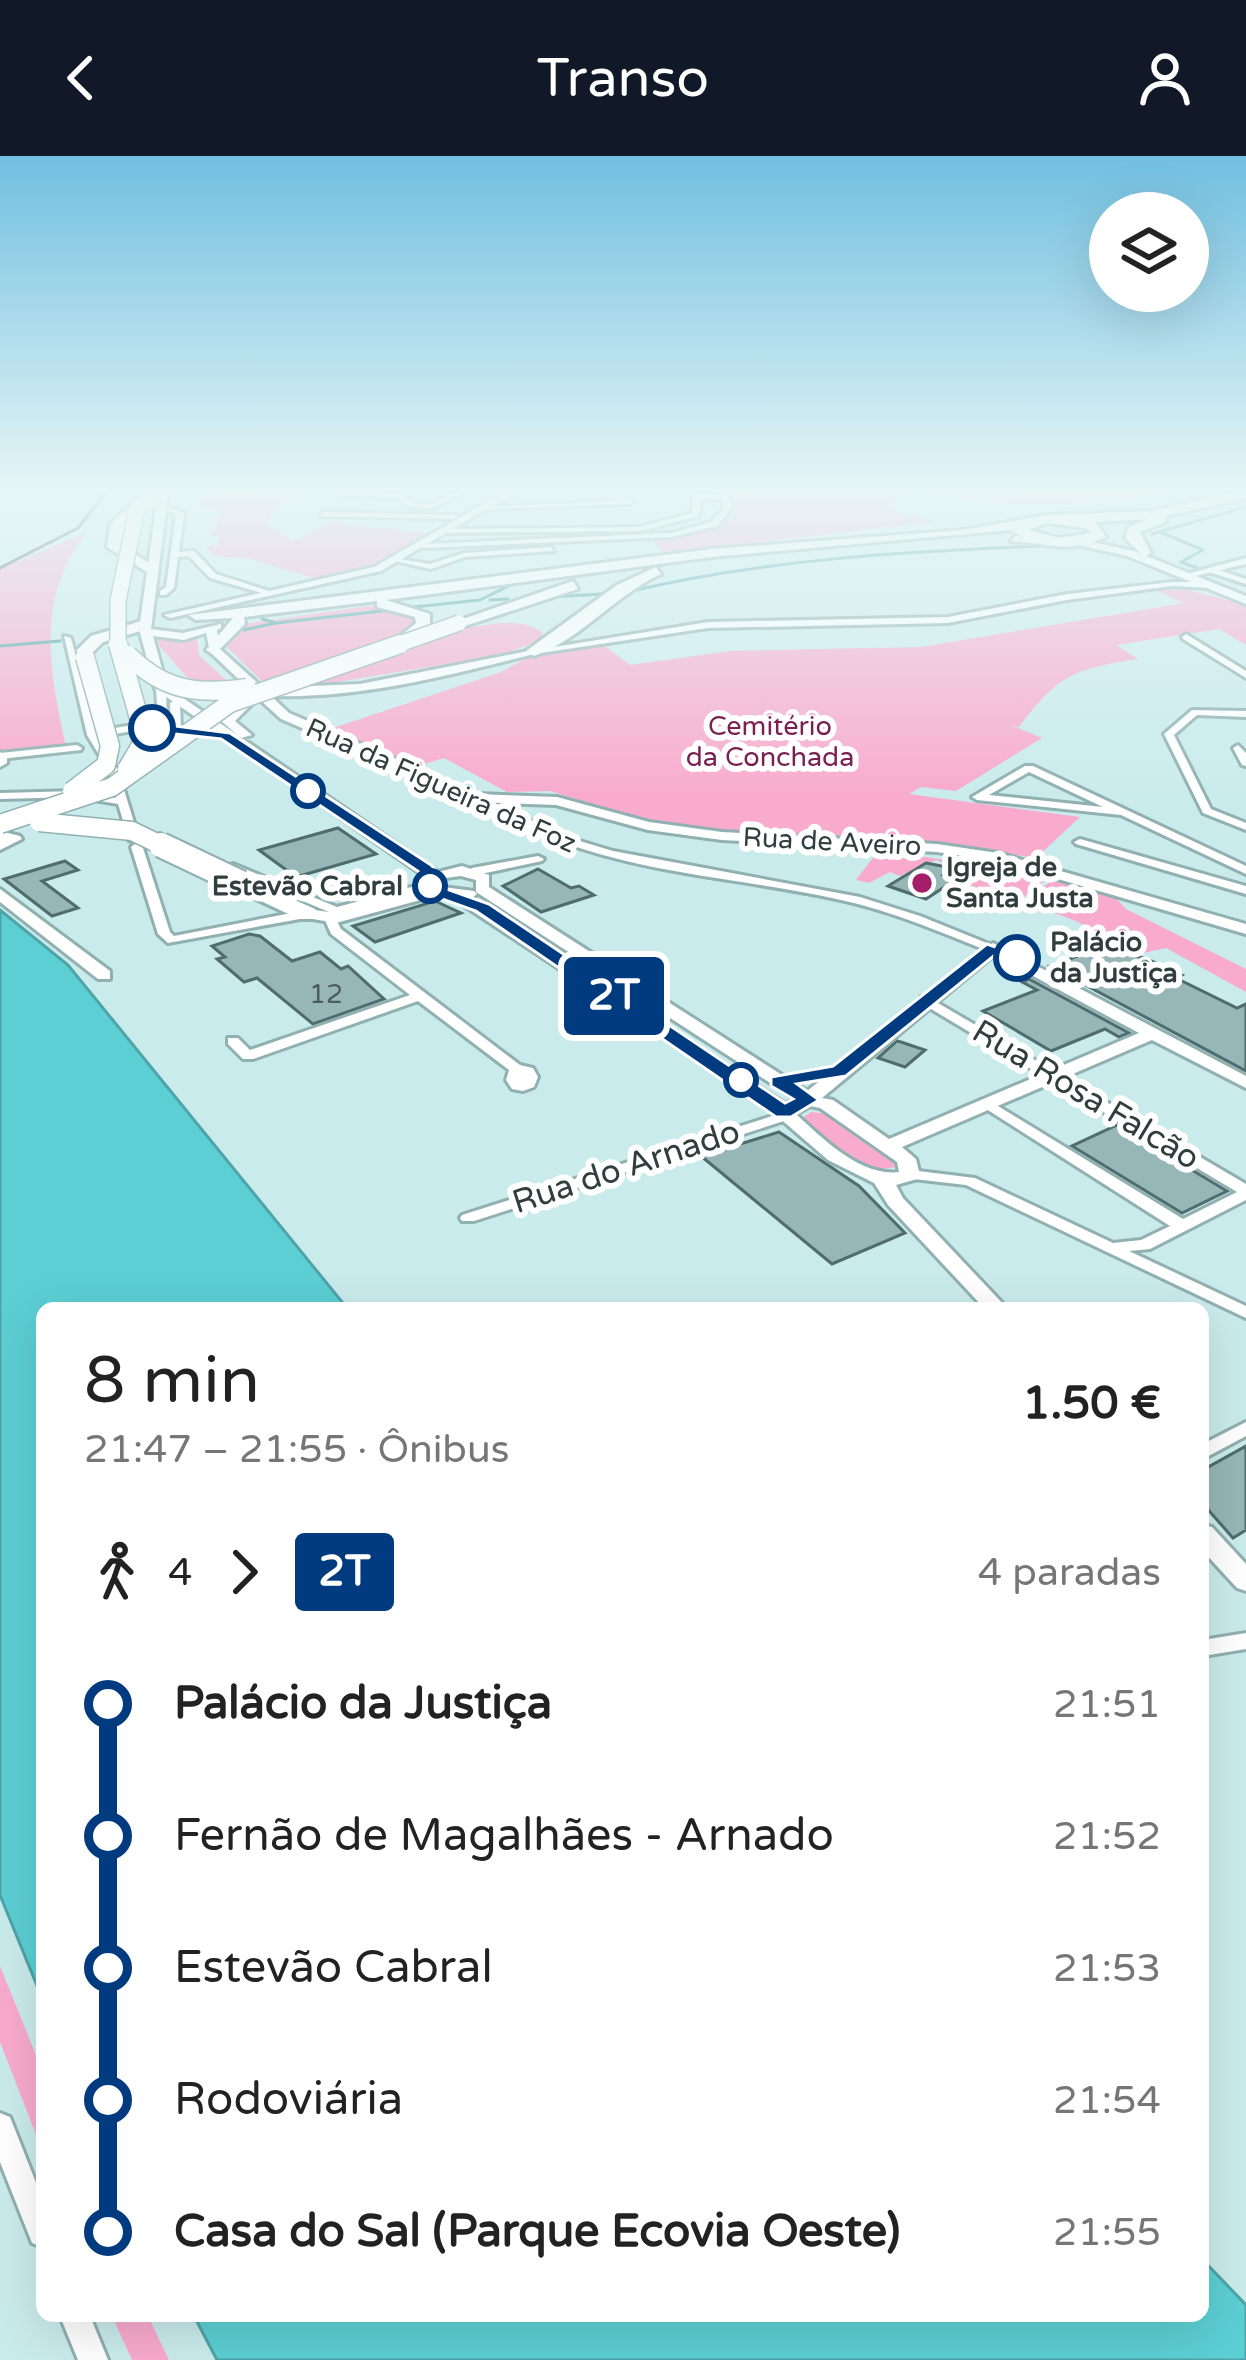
<!DOCTYPE html>
<html lang="pt">
<head>
<meta charset="utf-8">
<style>
	:root { --surface:#fff; --page:#f6f6f6; --text:#222; --muted:#767676; --accent:#111827 }
	body { margin:0; font-family:"Varela Round",sans-serif; background:var(--page); color:var(--text); height:100vh; display:flex; flex-direction:column; font-size:45px; white-space:nowrap }
	* { box-sizing:border-box; margin:0 }
	p { font-size:39px; color:var(--muted) }
	.icon { flex:none; width:66px; height:66px; fill:none; stroke:currentColor; stroke-width:2; stroke-linecap:round; stroke-linejoin:round }
	.map { position:relative; flex:1; overflow:hidden }
	.details { position:absolute; left:36px; top:1146px; width:1173px; height:1020px; display:flex; flex-direction:column; background:var(--surface); border-radius:18px; box-shadow:0 12px 48px #0002 }
	.details>* { flex:none }
	.badge { padding:0 24px; border-radius:9px; font-size:42px; line-height:78px }
	.controls { position:absolute; left:1089px; top:36px; display:grid; gap:24px }
	.controls a { display:grid; place-items:center; width:120px; height:120px; border-radius:50%; background:var(--surface); box-shadow:0 12px 48px #0002; font-size:60px }
	.map>.badge { position:absolute; translate:-50% -50%; box-shadow:0 0 0 6px #fff }
	.legs { display:flex; align-items:center; gap:18px; height:132px; padding:0 48px; font-size:39px }
	.legs p { margin-inline-start:auto }
	.summary { display:flex; align-items:center; justify-content:space-between; height:204px; padding:0 48px }
	h1 { font-size:66px; font-weight:600; line-height:90px }
	ul { padding:0 48px; list-style:none }
	li { display:flex; align-items:center; gap:42px; height:132px; font-size:45px }
	li i { display:grid; place-items:center; width:18px; height:100%; margin:0 15px; background:currentColor }
	li i::after { content:''; width:30px; height:30px; margin:-15px; border:9px solid; border-radius:50%; background:var(--surface) }
	li p { margin-inline-start:auto }
	li:first-child i { background:linear-gradient(#0000 50%,currentColor 0) }
	li:last-child i { background:linear-gradient(currentColor 50%,#0000 0) }
	header { display:flex; justify-content:space-between; align-items:center; height:156px; padding:0 48px; background:var(--accent); color:#fff; font-size:54px; font-weight:600 }
	.map>svg:first-child { display:block }
</style>
</head>
<body>
<header><svg class="icon" aria-label="back" viewBox="0 0 24 24"><path d="M15 5l-7 7 7 7"/></svg>Transo<svg class="icon" aria-label="person" viewBox="0 0 24 24"><circle cx="12" cy="8" r="4"/><path d="M4 21q1-7 8-7t8 7"/></svg></header>
<div class="map">
<svg width="1246" height="2204" viewBox="0 0 1246 2204">
	<rect width="100%" height="100%" fill="#caebec"/>
	<!-- green -->
	<path fill="#f9abcd" d="M218 331H314L274 351 270 365 264 366 293 385 333 366 431 378 387 405 316 423 250 403 215 400 205 391 219 389V380H211L222 356 200 349Z
		M733 331H908L885 353 935 366 664 397 652 384 698 377 722 369 736 356 734 341 719 333Z
		M917 331H1194C1101 350 1008 359 917 331Z
		M87 376C35 442 49 515 66 591L0 595V413Z
		M1153 433 1188 434 1246 449V489L1219 473 1116 489 1138 503C1074 513 1059 518 1019 571L1011 569 1042 582 956 635 921 631 909 638 1080 661 1036 702 929 686 662 670 550 635 507 636 444 602 415 611 330 573 501 516 526 502 605 490 630 509 730 495 921 491 1184 447Z
		M369 450C399 452 422 468 450 471 483 475 510 456 542 476L541 484 501 499 282 535 263 526 226 490 244 468Z
		M197 482 199 499 229 527 219 547 204 540 160 491 158 484Z
		M879 694 1051 720 1017 746 970 729 979 720 936 704 900 720 890 716 869 727 856 724Z
		M1053 724 1113 739 1126 753 1246 813V836L1166 792 1139 798 1076 765 1022 745Z
		M811 956 829 958 898 1006 897 1011 871 1014 804 969 801 963Z
		M0 1810 42 1914V1994L0 1886Z
		M112 2160H148L169 2204H132Z"/>
	<!-- water -->
	<path fill="#5ccfd4" stroke="#4fa4a7" stroke-width="3" d="M0 754 68 809 347 1152H42V1842L0 1739Z
		M1203 2104 1246 2149V2204H217L194 2160H1203Z"/>
	<g fill="none" stroke-linecap="round" stroke-linejoin="round">
		<!-- stream -->
		<path stroke="#4fa4a7" stroke-width="3" d="M1162 377 1203 394 1181 406
			M1152 378 1246 351
			M1181 406 1197 412
			M1222 421 1246 430
			M627 436C765 403 902 396 1043 390
			M549 441 603 438
			M490 444 508 443
			M414 451 480 444 510 429
			M276 467 391 454
			M244 474 276 467 262 463
			M0 490 60 485"/>
	</g>
	<!-- building -->
	<path fill="#97b6b7" stroke="#4f6d6e" stroke-width="3" d="M338 672 376 698 296 721 259 694Z
		M65 705 78 714 42 725 78 752 52 760 4 723Z
		M926 707 952 712 943 719 955 724 926 743 888 730Z
		M538 713 571 732 579 730 594 739 541 756 503 730Z
		M435 745 461 757 375 786 353 770Z
		M249 778 260 780 292 805 320 796 341 813 348 810 384 843 313 868 257 822 244 826 217 803 225 801 212 790Z
		M1108 789 1165 810 1182 819 1176 822 1237 852 1246 848V915L1050 810Z
		M1029 823 1129 877 1119 881 1105 873 1051 895 983 855 1037 834 1022 826Z
		M897 885 901 886 925 894 905 911 878 902Z
		M1117 969 1227 1035 1182 1057 1072 990Z
		M779 976 859 1030 905 1077 832 1108 701 1000Z
		M1246 1290V1374L1233 1382 1203 1348V1314Z"/>
	<g fill="none" stroke-linecap="round" stroke-linejoin="round">
		<!-- street casing -->
		<g stroke="#91b0b1" stroke-width="6">
			<path id="street" d="M467 331H476L432 352 411 351 399 342 333 338 337 336 401 338 416 347 431 348Z
				M697 338 728 339 732 352 717 370 671 381 424 392 420 390 424 388 671 377 711 366 724 352 722 343 701 342 699 360 640 375 449 377 445 375 449 373 640 371 692 357 693 340Z
				M633 344 630 348 487 353 483 351Z
				M167 351 184 357 179 396 194 395 216 418 269 435V439L210 422 189 400 178 401 174 432 166 439H160V435L166 431 176 358 167 355Z
				M323 356 454 359 458 361 454 363 320 360Z
				M551 391 554 395 465 401 431 413 395 405 399 403 430 408 464 397Z
				M1212 412 1246 423V428L1209 416Z
				M1172 426H1209L1213 429 1209 432 1172 430 1067 444 948 467 708 472 534 498 529 495 708 466 948 461 1067 438Z
				M1186 478 1246 515V522L1183 483 1182 481Z
				M64 480 71 482 96 575 158 565 156 533 161 530 166 533 167 569 98 581 118 614 140 686 160 678 166 681 143 692 170 776 174 780 307 754 311 755V761L168 787 158 778 131 691 136 687 129 684 118 648 77 641 0 643V637L77 635 116 642 108 614 87 579Z
				M175 544 180 547 181 574 176 577 171 574 170 547Z
				M1192 554 1246 555V561L1197 559 1174 579 1211 653 1246 667V674L1203 657 1164 578Z
				M77 589 82 592 81 594 0 603V597Z
				M1238 589 1246 597V610L1242 609 1233 592Z
				M1025 610H1033L1246 710V718L1121 659 977 644 972 641ZM1029 616 1103 651 989 639Z
				M483 641 528 664 570 682 613 695 860 741 920 760 999 792 998 795H988C940 776 892 755 841 744 748 723 652 719 562 686 533 676 506 661 479 646L478 644Z
				M1080 683 1246 730V738L1076 688 1074 686Z
				M538 700 544 703 542 705 472 720 466 716 472 712Z
				M233 708 337 751 430 726 436 730 336 759 229 714V710Z
				M330 758 334 759 341 773 520 909 533 912 538 921 534 931 523 935 512 933 506 924 509 914 418 845 253 903H243L228 888V882H238L250 894 410 839 331 778 324 762Z
				M926 840 1246 1028V1044L1150 1093 1129 1095 1246 1150V1162L966 1029 905 1022 902 1019 905 1016 910 1014 975 1022 1113 1087 1141 1084 1170 1070 983 951 981 948 988 944 1183 1063 1237 1036 921 847V841Z
				M785 956 792 960 790 963 474 1065H462L460 1062 462 1059Z
				M1246 1266V1280L1203 1303V1288Z
				M1246 1477V1493L1203 1500V1484Z
				M0 1957 10 1961 42 2042V2091L32 2087 0 2006Z
				M60 2160H90L108 2204H78Z"/>
		</g>
		<!-- secondary casing -->
		<g stroke="#91b0b1" stroke-width="6">
			<path id="secondary" d="M159 331H169L151 473 183 477 221 468V472L217 474 220 493 263 532 360 528 538 493V497C451 519 361 543 271 540L289 557 476 638 557 641 649 666 722 676 937 688 998 697 1246 768V778L996 705 937 696 722 684 648 674 556 649 474 646 281 563 258 542 235 565 252 579 241 582 221 565 251 535 210 496 206 477 184 484 153 480 167 531 438 716 462 710 489 719V731L807 935 993 787 1246 920V932L1152 884 902 991 916 1003 920 1019 917 1023 896 1029 903 1042 1007 1152H984L888 1049 874 1027 828 1004 762 947 451 741 435 740 336 767 301 761 299 758 307 753 336 757 435 730 474 735 477 738 472 742 785 948 795 943 476 736V724L461 720 430 724 155 533 139 473ZM994 799 1139 877 889 983 833 944 822 942ZM810 950 820 952 897 1006 899 1016C861 1021 822 982 796 958Z
				M513 331H524L381 415 170 462 164 459 374 411Z
				M1246 402V408L1195 420 1190 417Z
				M0 596 7 600V607L0 611Z
				M0 675 20 680 22 683 0 694Z
				M0 733 110 815V823H98L0 746Z
				M1203 1369 1212 1371 1246 1408V1435L1237 1432 1203 1395Z"/>
		</g>
		<!-- primary casing -->
		<g stroke="#91b0b1" stroke-width="6">
			<path id="primary" d="M1015 380 1060 384 1066 387 1060 390 1011 385Z
				M1078 383 1134 395 1246 440V448L1127 400 1074 388Z"/>
		</g>
		<!-- highway casing -->
		<g stroke="#91b0b1" stroke-width="6">
			<path id="highway" d="M1246 334V342L1166 360V366L1140 376 1151 397 1144 401 1125 382 1129 371 1148 363 1096 366 1106 381C1075 396 1039 394 1011 374L712 401 386 444 430 458V472L408 485 400 480 416 467 415 461 377 451V445L244 461 245 468 214 499 206 494 233 462 196 464 188 459 712 393 963 374 1047 359 1152 355ZM1048 367 1086 372 1092 377 1059 382 1028 374Z
				M139 340 151 343 126 365 121 389 155 411 150 418 107 391 110 369Z
				M656 411 661 418C615 439 582 483 534 500L526 495 617 429Z
				M573 425 578 433 465 470 451 467Z
				M145 464 151 466V472L103 486 90 499 76 495 91 480Z
				M241 720 315 753 318 758 315 763H299L233 732 230 727Z"/>
		</g>
		<!-- street -->
		<use href="#street" fill="#fff" fill-rule="evenodd"/>
		<!-- secondary -->
		<use href="#secondary" fill="#fff" fill-rule="evenodd"/>
		<!-- primary -->
		<use href="#primary" fill="#fff" fill-rule="evenodd"/>
		<!-- highway -->
		<use href="#highway" fill="#fff" fill-rule="evenodd"/>
		<!-- rail -->
		<path stroke="#445454" stroke-width="3" d="M0 412 78 372 110 331"/>
		<!-- highway-bridge-far2 casing -->
		<g stroke="#91b0b1" stroke-width="18" stroke-linecap="butt">
			<path id="highway-bridge-far2" d="M118 491V445L137 352 170 331
				M391 491 459 467"/>
		</g>
		<!-- highway-bridge-far1 casing -->
		<g stroke="#91b0b1" stroke-width="21" stroke-linecap="butt">
			<path id="highway-bridge-far1" d="M118 488 145 583 127 613
				M128 499C164 535 198 539 247 532
				M72 635 106 609 110 590 85 501
				M39 666 132 675 167 692
				M0 668 112 631 230 547 400 488"/>
		</g>
		<!-- highway-bridge casing -->
		<g stroke="#91b0b1" stroke-width="28" stroke-linecap="butt">
			<path id="highway-bridge" d="M161 689 241 727"/>
		</g>
		<!-- highway-bridge-far2 -->
		<use href="#highway-bridge-far2" stroke="#fff" stroke-width="15"/>
		<!-- highway-bridge-far1 -->
		<use href="#highway-bridge-far1" stroke="#fff" stroke-width="18"/>
		<!-- highway-bridge -->
		<use href="#highway-bridge" stroke="#fff" stroke-width="24"/>
	</g>
	<!-- sky -->
	<linearGradient id="sky" x2="0" y2="1"><stop stop-color="#70bfe0"/><stop offset="0.52" stop-color="#e7f6f6"/><stop offset="1" stop-color="#e7f6f6" stop-opacity="0"/></linearGradient>
	<rect width="1246" height="639" fill="url(#sky)"/>
	<!-- line-1 -->
	<path fill="#003b80" stroke="#fff" stroke-width="3" d="M152 567 230 577 431 709 443 721 441 731 489 748 785 947 793 943 771 930V921L833 910 987 788 1026 802 1017 807 995 799 846 920 797 928 819 944 791 961H776L476 755 428 738 419 716 221 583 147 575Z"/>
	<!-- markers -->
	<g fill="#fff" stroke="#003b80" stroke-width="6">
		<circle cx="152" cy="572" r="21"/>
		<circle cx="308" cy="635" r="15"/>
		<circle cx="430" cy="730" r="15"/>
		<circle cx="1017" cy="802" r="21"/>
		<circle cx="741" cy="924" r="15"/>
	</g>
	<circle fill="#a41e6a" stroke="#fff" stroke-width="4.5" cx="922" cy="727" r="12"/>
	<g text-anchor="middle" dominant-baseline="central" stroke-width="12" stroke-linejoin="round" paint-order="stroke">
		<!-- far-park labels -->
		<g font-size="27" fill="#7a2050" stroke="#fff">
			<text x="770" y="570">Cemitério<tspan x="770" dy="31">da Conchada</tspan></text>
		</g>
		<!-- far-street labels -->
		<g font-size="27" fill="#313e3e" stroke="#fff">
			<text transform="translate(441 630) rotate(24)">Rua da Figueira da Foz</text>
			<text transform="translate(832 686) rotate(3)">Rua de Aveiro</text>
		</g>
		<!-- far-poi labels -->
		<g font-size="27" font-weight="bold" fill="#313e3e" stroke="#fff" text-anchor="start">
			<text x="946" y="711">Igreja de<tspan x="946" dy="31">Santa Justa</tspan></text>
		</g>
		<!-- far-stop labels -->
		<g font-size="27" font-weight="bold" fill="#313e3e" stroke="#fff" text-anchor="end">
			<text x="403" y="730">Estevão Cabral</text>
			<text x="1050" y="786" text-anchor="start">Palácio<tspan x="1050" dy="31">da Justiça</tspan></text>
		</g>
		<!-- number labels -->
		<g font-size="27" fill="#4a5c5c">
			<text x="326" y="838">12</text>
		</g>
		<!-- street labels -->
		<g font-size="33" fill="#313e3e" stroke="#fff">
			<text transform="translate(1086 939) rotate(31)">Rua Rosa Falcão</text>
			<text transform="translate(626 1011) rotate(-18)">Rua do Arnado</text>
		</g>
	</g>
</svg>
<div class="controls">
<a><svg class="icon" aria-label="layers" viewBox="0 0 24 24"><path d="M12 4l9 5-9 5-9-5zM3 14l9 5 9-5"/></svg></a>
</div>
<b class="badge" style="left:614px;top:840px;background:#003b80;color:#fff">2T</b>
<section class="details">
<div class="summary"><div><h1>8 min</h1><p>21:47 – 21:55 · Ônibus</p></div><b>1.50 €</b></div>
<div class="legs"><svg class="icon" aria-label="walk" viewBox="0 0 24 24"><circle cx="13" cy="4" r="2"/><path d="M13 8l-2 6 4 7M11 14l-3 7M7 12l3-4h3l4 4"/></svg>4<svg class="icon" aria-label="forward" viewBox="0 0 24 24"><path d="M9 5l7 7-7 7"/></svg><b class="badge" style="background:#003b80;color:#fff">2T</b><p>4 paradas</p></div>
<ul>
<li><i style="color:#003b80"></i><b>Palácio da Justiça</b><p>21:51</p></li>
<li><i style="color:#003b80"></i><span>Fernão de Magalhães - Arnado</span><p>21:52</p></li>
<li><i style="color:#003b80"></i><span>Estevão Cabral</span><p>21:53</p></li>
<li><i style="color:#003b80"></i><span>Rodoviária</span><p>21:54</p></li>
<li><i style="color:#003b80"></i><b>Casa do Sal (Parque Ecovia Oeste)</b><p>21:55</p></li>
</ul>
</section>
</div>
</body>
</html>
